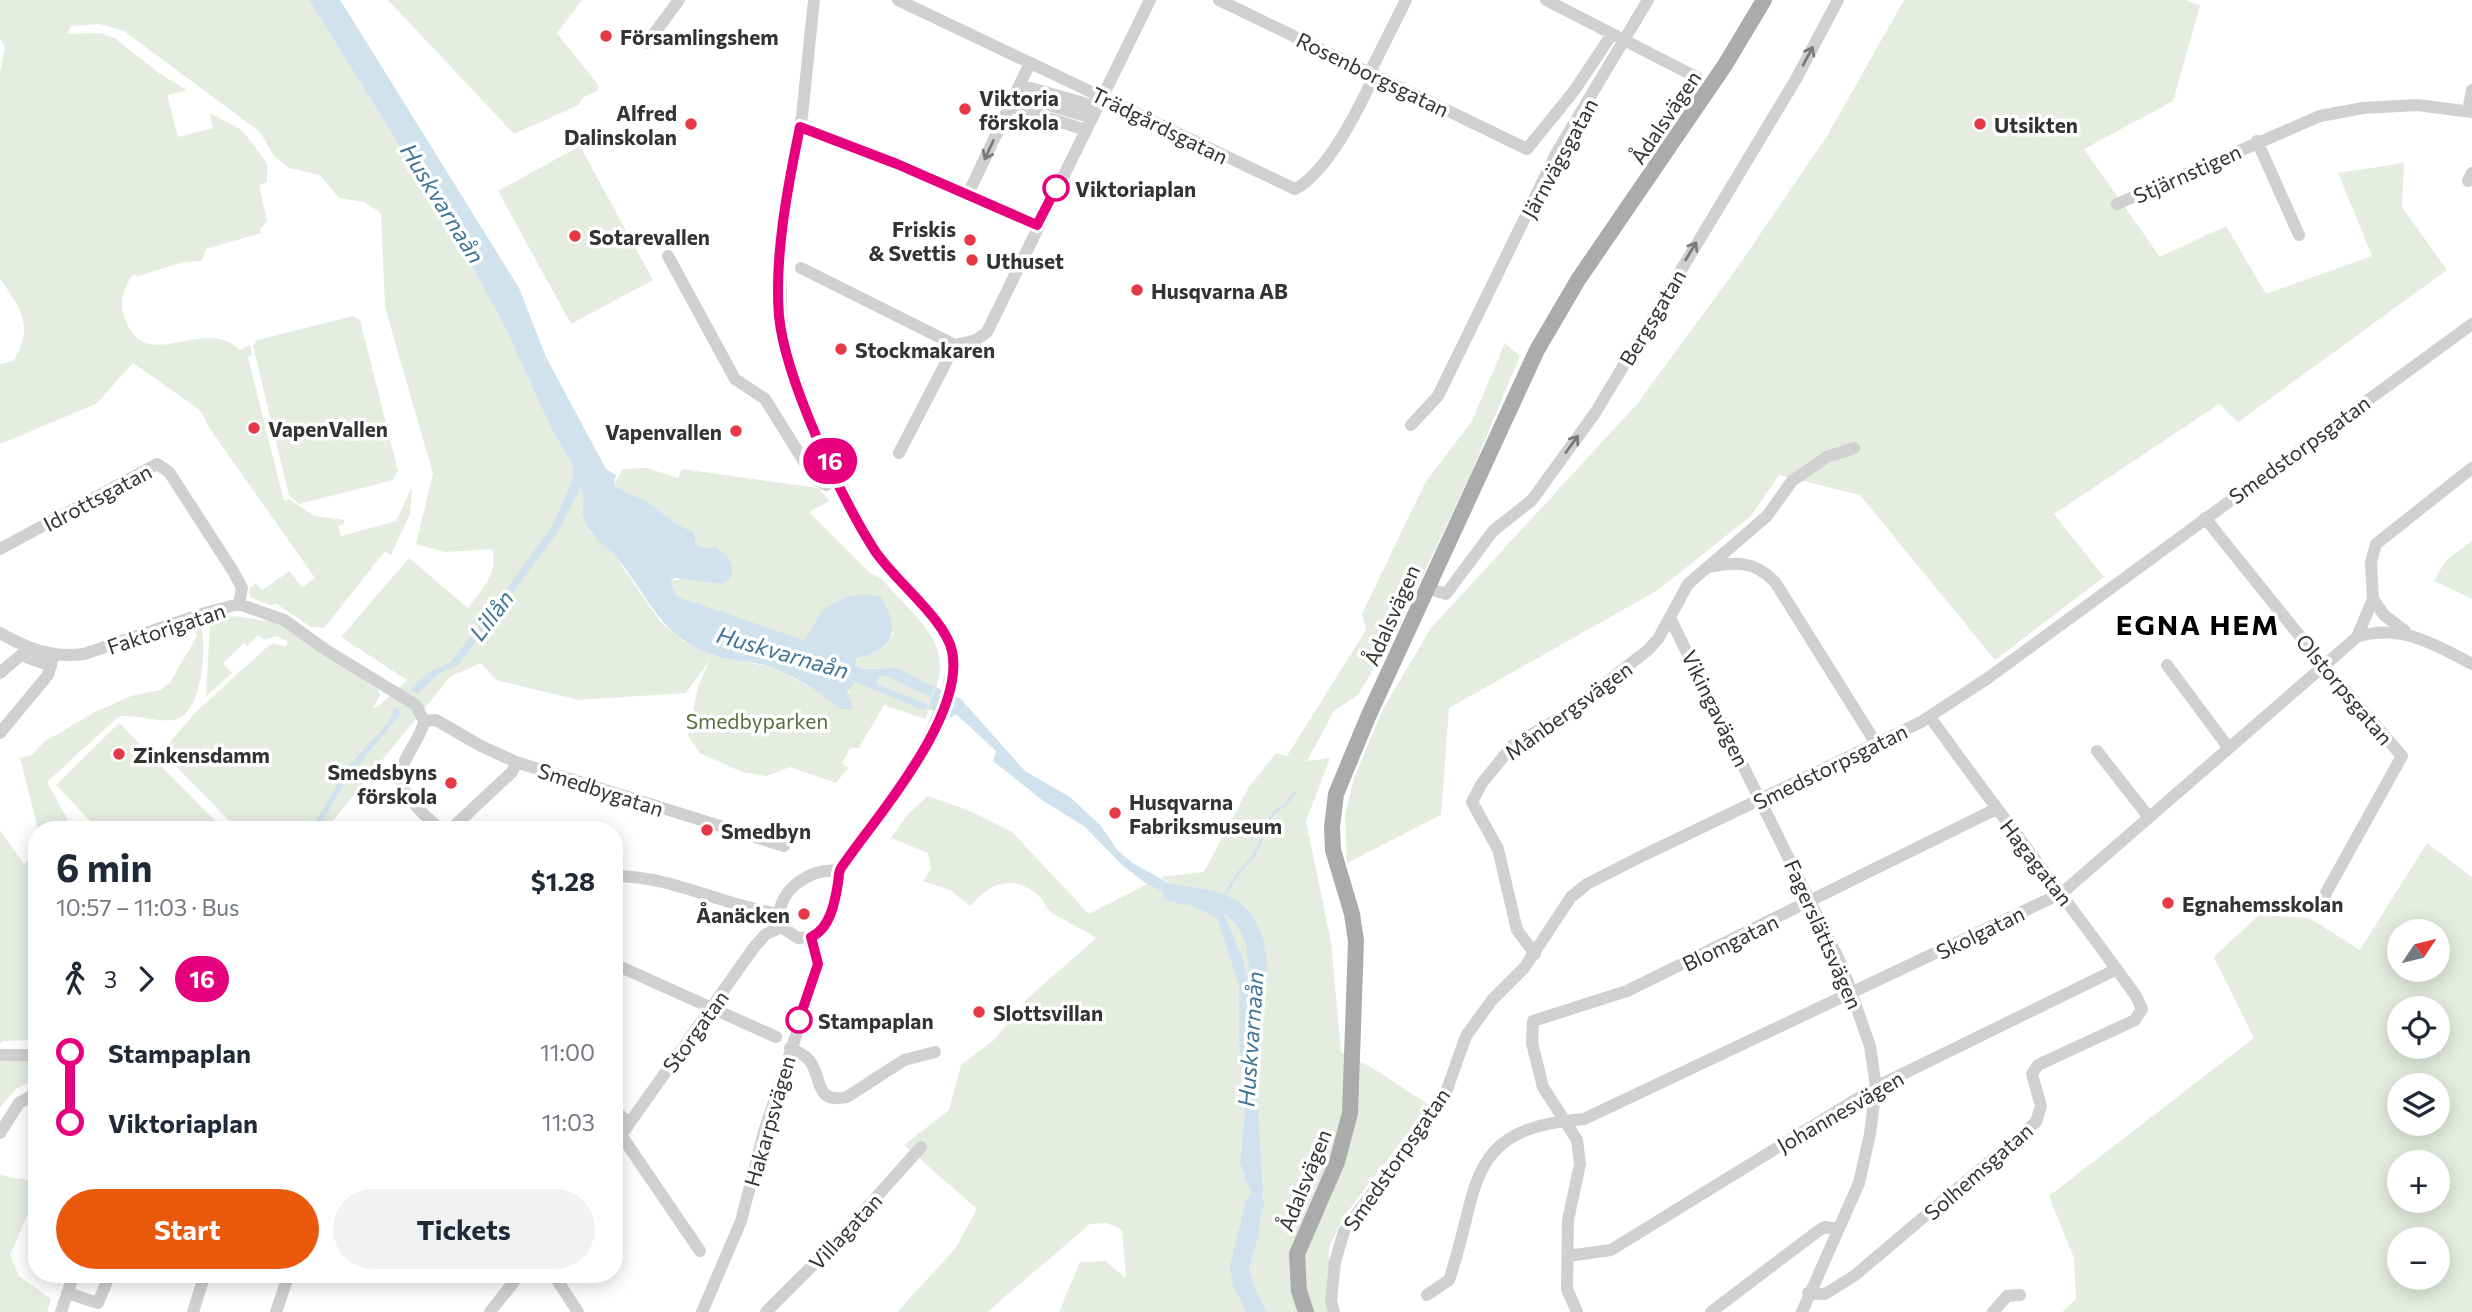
<!DOCTYPE html>
<html lang="en">
<head>
<meta charset="utf-8">
<style>
	:root { --surface:#fff; --page:#f2f2f3; --text:#1f2937; --muted:#747a83; --accent:#ea580c }
	body { margin:0; font-family:Commissioner,sans-serif; background:var(--page); color:var(--text); height:100vh; display:flex; flex-direction:column; font-size:26px; white-space:nowrap }
	* { box-sizing:border-box; margin:0 }
	p { font-size:23px; color:var(--muted) }
	.icon { flex:none; width:38px; height:38px; fill:none; stroke:currentColor; stroke-width:2; stroke-linecap:round; stroke-linejoin:round }
	.map { position:relative; flex:1; overflow:hidden }
	.drawer { position:absolute; left:28px; top:821px; width:595px; height:462px; display:flex; flex-direction:column; background:var(--surface); border-radius:28px; box-shadow:0 4px 18px #0003 }
	.drawer>* { flex:none }
	.badge { padding:0 14px; border-radius:23px; font-size:24px; line-height:46px }
	.needle { width:46px; rotate:55deg }
	.fabs { position:absolute; left:2387px; top:919px; display:grid; gap:14px }
	.fabs a { display:grid; place-items:center; width:63px; height:63px; border-radius:50%; background:var(--surface); box-shadow:0 4px 18px #0003; font-size:35px }
	.map>.badge { position:absolute; translate:-50% -50%; box-shadow:0 0 0 4px #fff }
	.legs { display:flex; align-items:center; gap:10px; height:77px; padding:0 28px; font-size:23px }
	.legs p { margin-inline-start:auto }
	.overview { display:flex; align-items:center; justify-content:space-between; height:119px; padding:0 28px }
	h1 { font-size:38px; font-weight:700; line-height:52px }
	.cta { display:flex; gap:14px; margin-top:auto; padding:14px 28px }
	.cta a { flex:1; height:80px; border-radius:42px; background:var(--accent); color:#fff; font-size:28px; font-weight:700; line-height:80px; text-align:center }
	.cta a+a { background:var(--page); color:var(--text) }
	ul { padding:0 28px; list-style:none }
	li { display:flex; align-items:center; gap:24px; height:70px; font-size:26px }
	li i { display:grid; place-items:center; width:10px; height:100%; margin:0 9px; background:currentColor }
	li i::after { content:''; width:18px; height:18px; margin:-9px; border:5px solid; border-radius:50%; background:var(--surface) }
	li p { margin-inline-start:auto }
	li:first-child i { background:linear-gradient(#0000 50%,currentColor 0) }
	li:last-child i { background:linear-gradient(currentColor 50%,#0000 0) }
	.map>svg:first-child { display:block }
</style>
</head>
<body>
<div class="map">
<svg width="2472" height="1312" viewBox="0 0 2472 1312">
	<rect width="100%" height="100%" fill="#fff"/>
	<!-- green -->
	<path fill="#e6ecdf" fill-rule="evenodd" d="M0 0H309L414 169 427 182 506 329 551 428 573 466 585 496 583 516 589 531 615 556 659 620 683 641 713 655 775 668 824 695 840 709 854 682 886 668 863 669 855 666 854 661C870 653 886 651 894 632L815 622 813 632 803 640 791 638 676 596 671 581 687 578 716 547 702 548 696 544 694 532C673 526 662 510 643 500 631 495 623 493 614 484L623 469 647 468 678 478 682 469 818 488 830 501 809 512 870 573 882 579C901 603 940 632 940 665 940 683 931 702 926 719L884 705 859 748H850L842 763 848 768 836 783 790 767 767 776 742 772 700 753 688 736 698 687 710 660 686 693 578 700 496 680 481 663 450 677 326 829H237L167 757 169 743 196 712 267 647 273 644 286 646 288 642 277 636 264 640 258 635 247 646 244 643 223 663 232 673 206 696 210 621 234 616 275 622 378 689 380 695 373 708 378 707 407 680 341 637 409 558 468 608C481 590 499 573 492 549L446 552 416 544 433 474 385 307 381 213 364 202 339 198 320 175 289 168 274 156 260 132 124 31 99 24 71 26 67 34 101 33 116 39 160 74 187 90 167 95 178 137 213 128 210 113 242 130 267 163V182L259 185 267 221 260 229 261 233 206 249 202 261 183 262 139 276 133 275C124 286 119 303 124 316 144 379 203 313 240 350L250 345 252 356 248 357 284 501 289 499 314 516 344 520V524L338 526 341 536 396 521 412 487 410 514 391 555 385 551 324 628 311 627 275 603 272 606 250 597 249 589 256 583 262 590 290 571 302 588 315 578 210 429 200 410 133 363 96 404 0 444V364L13 361C35 328 21 308 0 279V72L5 46 0 38Z
		M388 0H582L557 33 599 86 597 91 582 98 579 105 514 134Z
		M1904 0H2186L2200 6 2173 101 2084 149 2160 257 2226 226 2266 294 2372 256 2338 173 2404 163 2402 207 2447 270 2238 422 2219 404 2054 514 2104 577 1995 660 1860 495 1779 475 1751 516 1658 590 1449 708 1441 815 1347 863 1345 815 1354 778 1384 707 1431 628 1637 404 1737 268 1827 136Z
		M580 146 653 280 571 324 498 191Z
		M353 316 360 320 398 471 393 480 299 504 289 495 253 346 257 340Z
		M1505 343 1520 356 1472 471 1385 656H1381L1358 695 1334 711 1307 761 1330 758 1306 821 1331 942 1341 1052 1371 1067 1429 1105 1342 1219 1329 1248V1312H1263L1249 1269 1259 1235 1263 1191 1252 998 1242 956 1220 905 1195 898 1160 877 1204 872 1249 787 1276 753 1287 756 1366 630 1362 614 1425 483 1472 421Z
		M2472 541V599L2434 581 2446 560Z
		M194 626 202 629C206 652 202 717 172 720 156 722 130 713 118 717L47 782 73 829H38L20 758 32 755 44 742 95 712 131 696 160 690 169 684 197 636Z
		M119 723 223 829H98L56 785Z
		M928 796 970 811 1012 832 1089 914 1147 884 1217 918 1239 985V1042L1245 1108 1240 1163 1251 1193 1249 1235 1241 1294 1249 1312H1059L1080 1262 1105 1261 1126 1278 1122 1230 1107 1223 1090 1224 987 1312H897L955 1249 977 1209 904 1145 949 1110 961 1065 994 1040 1027 999 1096 938C1082 929 1068 922 1053 914 1047 910 1045 902 1040 897 1013 873 991 882 970 906L950 890 923 881 931 869 928 853 891 838 908 814Z
		M0 830 24 864 37 854V1040L3 1041 0 1044Z
		M2427 843 2472 877V1312H2062L2076 1299 2074 1258 2049 1196 2254 1038 2214 957 2259 915 2309 918 2360 950ZM2399 931H2438V970H2399ZM2399 1008H2438V1046H2399ZM2399 1085H2438V1124H2399ZM2399 1162H2438V1200H2399ZM2399 1239H2438V1278H2399Z
		M0 1060H37V1078L16 1089 0 1108Z
		M0 1174C12 1180 22 1176 34 1183L36 1196 10 1255 19 1276 51 1299 47 1312H0Z"/>
	<!-- water -->
	<path fill="#cfe2ee" d="M309 0H340L357 27 519 288 546 357 606 469 616 475 614 484C623 493 632 495 643 500 662 510 674 526 694 532L696 544 702 548 716 547C728 556 735 562 731 578L722 584 675 578 671 581 676 596 803 640C814 631 813 621 822 612 836 597 862 591 881 597 901 633 895 647 856 659L855 666 863 669 897 668 934 687 930 697 885 675 877 677V684L927 704 925 711 855 682 847 693 853 709H840C822 693 799 679 776 669 757 661 734 662 714 655 657 636 650 595 614 555 604 544 588 534 584 519 580 508 587 499 581 488L555 536 460 663 437 675 417 694 410 689 431 671 450 663 483 621 553 525 573 479V466L551 428 506 329 427 183 414 169Z
		M936 687 960 698 1025 771 1070 797 1101 826 1118 851 1133 863 1195 898 1220 905 1242 956 1252 998 1263 1191 1259 1235 1249 1269 1263 1312H1249L1241 1294 1240 1249 1249 1235 1251 1193 1240 1163 1245 1108 1239 1042V986L1217 918 1147 884 1123 866 1085 827 1042 800 993 761 996 751 956 714 951 717 928 709Z
		M395 707 402 712 347 779 318 829H311L348 767 388 723Z"/>
	<g fill="none" stroke-linecap="round" stroke-linejoin="round">
		<!-- stream -->
		<path stroke="#cfe2ee" stroke-width="2.5" d="M1220 903 1239 872 1254 856 1273 813 1285 805 1295 793"/>
		<!-- river -->
		<path stroke="#cfe2ee" stroke-width="18" d="M1172 893C1190 897 1218 897 1234 910 1272 939 1254 1005 1251 1044
			M1255 1203 1239 1267 1242 1284 1257 1312"/>
		<!-- minor -->
		<path stroke="#d0d0d0" stroke-width="12" d="M814 0 802 116 792 167 780 263 782 335 807 411 860 525 892 573 942 629 951 646 953 662 947 695 924 748 871 829 838 871V886L824 929 811 937 798 938 786 930 779 914C783 886 812 868 838 871
			M898 0 1295 189C1328 172 1359 108 1375 74
			M1219 0 1527 149 1574 91 1612 34
			M1546 0 1698 78
			M647 43 679 0
			M1370 72 1406 0
			M1020 85 1098 107
			M1015 95 1092 118
			M1010 106 1086 130
			M2468 111 2472 90
			M800 127 896 164 1037 225
			M2257 141 2299 235
			M2468 181 2472 173
			M968 194 1030 63
			M2117 204 2320 116 2363 108 2417 105 2472 112
			M668 256 735 379 765 399 815 479 826 485 839 480
			M801 268 955 345
			M1411 425 1438 396 1557 152 1648 0
			M899 453 955 345 976 340 987 332 1150 0
			M2205 518 2323 665 2402 756 2317 909
			M0 549 157 464 169 472 233 571 242 588 239 604
			M1708 567C1735 562 1754 560 1775 582L1877 745
			M1427 588 1446 594 1493 531 1532 500 1595 413 1795 81 1838 0
			M2373 599 2384 615 2405 631
			M1670 618 1842 966 1870 1046 1876 1087 1870 1134 1859 1183 1802 1312
			M0 633C28 649 52 658 84 654L205 613 239 604 284 620 326 650 416 705 424 721 436 720 481 746 516 762 784 846
			M2357 637C2400 623 2434 644 2472 664
			M2167 665 2228 747
			M0 673 21 655 51 666
			M424 721C420 741 405 753 401 772 396 791 428 819 441 830
			M0 733 48 675 53 656
			M2097 751 2148 816
			M450 830 512 772 516 762
			M614 876C673 876 723 906 779 914
			M1535 954 1517 930 1498 849 1472 802 1482 783 1513 745 1563 716 1648 650 1658 639 1688 584 1767 516 1792 481 1827 457 1854 448
			M614 964 776 1037
			M790 1048C796 1051 804 1054 809 1060 823 1076 813 1105 847 1097L904 1060 935 1052
			M0 1055H37
			M614 1111 629 1122
			M0 1133 19 1103 37 1093
			M621 1135 700 1251
			M614 1145 755 946 766 934 784 926
			M1568 1256 1611 1250 1876 1087 2117 969
			M553 1274 578 1312
			M67 1293 98 1303 110 1274
			M1808 1293 1825 1294 1854 1276 2036 1122 2041 1106 2032 1074 2038 1065 2135 1020 2142 1009 2136 996C2069 902 1997 811 1930 717
			M1427 1295 1449 1280C1481 1189 1461 1128 1584 1119L2062 893 2357 637 2373 599 2371 562 2376 544 2472 468
			M61 1312 74 1274
			M193 1312 205 1274
			M276 1312 289 1274
			M490 1312 520 1274
			M702 1312 741 1221 764 1132 817 972V952L811 937
			M766 1312 838 1240 921 1147
			M1334 1312 1331 1301 1335 1262 1344 1231 1445 1095 1466 1036 1492 1000 1524 968 1571 897 1587 884 1642 856 1921 722 1988 678 2472 324
			M1577 1312 1567 1289 1568 1220 1580 1164 1577 1140 1543 1087 1532 1043 1533 1021 1627 991 1996 809
			M1711 1312 1818 1231 1825 1227 1837 1229
			M1993 1312 2007 1296 2020 1295"/>
		<!-- major -->
		<path stroke="#ababab" stroke-width="16" d="M1306 1312 1299 1291 1297 1254 1337 1162 1350 1113 1356 941 1352 914 1333 850 1332 827 1336 794 1368 717 1537 350 1578 280 1725 65 1764 0"/>
	</g>
	<!-- one-way arrows -->
	<defs><path id="oneway-shaft" d="M-6 0H5M1.5-3L5.5 0L1.5 3" fill="none" stroke-width="1.6" stroke-linecap="round" stroke-linejoin="round" transform="scale(1.75)"/></defs>
	<g stroke="#7a7a7a">
		<use href="#oneway-shaft" transform="translate(1808 56) rotate(-62)"/>
		<use href="#oneway-shaft" transform="translate(989 150) rotate(115)"/>
		<use href="#oneway-shaft" transform="translate(1691 251) rotate(-59)"/>
		<use href="#oneway-shaft" transform="translate(1572 444) rotate(-54)"/>
	</g>
	<g fill="none" stroke-linecap="round" stroke-linejoin="round">
		<!-- line-1 casing -->
		<g stroke="#fff" stroke-width="16">
			<path id="line-1" d="M799 1020 818 964 811 937C830 929 835 902 838 883 839 878 838 873 841 868 875 818 966 716 952 651 945 619 895 581 875 551 841 498 785 378 779 316 774 257 788 185 800 127L897 164 1037 225 1056 188"/>
		</g>
		<!-- line-1 -->
		<use href="#line-1" stroke="#e6007e" stroke-width="10"/>
	</g>
	<!-- markers -->
	<g fill="#e63946" stroke="#fff" stroke-width="2.5">
		<circle cx="606" cy="36" r="7"/>
		<circle cx="965" cy="109" r="7"/>
		<circle cx="691" cy="124" r="7"/>
		<circle cx="1980" cy="124" r="7"/>
		<circle cx="575" cy="236" r="7"/>
		<circle cx="970" cy="240" r="7"/>
		<circle cx="972" cy="260" r="7"/>
		<circle cx="1137" cy="290" r="7"/>
		<circle cx="841" cy="349" r="7"/>
		<circle cx="254" cy="428" r="7"/>
		<circle cx="736" cy="431" r="7"/>
		<circle cx="119" cy="754" r="7"/>
		<circle cx="451" cy="783" r="7"/>
		<circle cx="1115" cy="813" r="7"/>
		<circle cx="707" cy="830" r="7"/>
		<circle cx="2168" cy="903" r="7"/>
		<circle cx="804" cy="914" r="7"/>
		<circle cx="979" cy="1012" r="7"/>
	</g>
	<g fill="#fff" stroke="#e6007e" stroke-width="3.5">
		<circle cx="1056" cy="188" r="12"/>
		<circle cx="799" cy="1020" r="12"/>
	</g>
	<g text-anchor="middle" dominant-baseline="central" stroke-width="7" stroke-linejoin="round" paint-order="stroke">
		<!-- poi labels -->
		<g font-size="21" font-weight="bold" fill="#333" stroke="#fff" text-anchor="start">
			<text x="620" y="36">Församlingshem</text>
			<text x="979" y="97">Viktoria<tspan x="979" dy="24">förskola</tspan></text>
			<text x="677" y="112" text-anchor="end">Alfred<tspan x="677" dy="24">Dalinskolan</tspan></text>
			<text x="1994" y="124">Utsikten</text>
			<text x="956" y="228" text-anchor="end">Friskis<tspan x="956" dy="24">&amp; Svettis</tspan></text>
			<text x="589" y="236">Sotarevallen</text>
			<text x="986" y="260">Uthuset</text>
			<text x="1151" y="290">Husqvarna AB</text>
			<text x="855" y="349">Stockmakaren</text>
			<text x="268" y="428">VapenVallen</text>
			<text x="722" y="431" text-anchor="end">Vapenvallen</text>
			<text x="133" y="754">Zinkensdamm</text>
			<text x="437" y="771" text-anchor="end">Smedsbyns<tspan x="437" dy="24">förskola</tspan></text>
			<text x="1129" y="801">Husqvarna<tspan x="1129" dy="24">Fabriksmuseum</tspan></text>
			<text x="721" y="830">Smedbyn</text>
			<text x="2182" y="903">Egnahemsskolan</text>
			<text x="790" y="914" text-anchor="end">Åanäcken</text>
			<text x="993" y="1012">Slottsvillan</text>
		</g>
		<!-- street labels -->
		<g font-size="21" fill="#333" stroke="#fff">
			<text transform="translate(1373 74) rotate(26)">Rosenborgsgatan</text>
			<text transform="translate(1665 117) rotate(-56)">Ådalsvägen</text>
			<text transform="translate(1160 125) rotate(26)">Trädgårdsgatan</text>
			<text transform="translate(1559 158) rotate(-61)">Järnvägsgatan</text>
			<text transform="translate(2187 173) rotate(-24)">Stjärnstigen</text>
			<text transform="translate(1652 317) rotate(-59)">Bergsgatan</text>
			<text transform="translate(2299 449) rotate(-36)">Smedstorpsgatan</text>
			<text transform="translate(97 497) rotate(-28)">Idrottsgatan</text>
			<text transform="translate(1391 615) rotate(-66)">Ådalsvägen</text>
			<text transform="translate(166 628) rotate(-18)">Faktorigatan</text>
			<text transform="translate(2345 689) rotate(50)">Olstorpsgatan</text>
			<text transform="translate(1716 708) rotate(64)">Vikingavägen</text>
			<text transform="translate(1568 710) rotate(-36)">Månbergsvägen</text>
			<text transform="translate(1830 766) rotate(-26)">Smedstorpsgatan</text>
			<text transform="translate(601 789) rotate(18)">Smedbygatan</text>
			<text transform="translate(2037 862) rotate(52)">Hagagatan</text>
			<text transform="translate(1980 932) rotate(-26)">Skolgatan</text>
			<text transform="translate(1824 934) rotate(66)">Fagerslättsvägen</text>
			<text transform="translate(1730 942) rotate(-26)">Blomgatan</text>
			<text transform="translate(695 1031) rotate(-54)">Storgatan</text>
			<text transform="translate(1840 1111) rotate(-30)">Johannesvägen</text>
			<text transform="translate(769 1121) rotate(-74)">Hakarpsvägen</text>
			<text transform="translate(1396 1159) rotate(-55)">Smedstorpsgatan</text>
			<text transform="translate(1978 1171) rotate(-41)">Solhemsgatan</text>
			<text transform="translate(1304 1180) rotate(-68)">Ådalsvägen</text>
			<text transform="translate(845 1231) rotate(-47)">Villagatan</text>
		</g>
		<!-- stop labels -->
		<g font-size="21" font-weight="bold" fill="#333" stroke="#fff" text-anchor="start">
			<text x="1075" y="188">Viktoriaplan</text>
			<text x="818" y="1020">Stampaplan</text>
		</g>
		<!-- park labels -->
		<g font-size="21" fill="#56703f" stroke="#fff">
			<text x="757" y="720">Smedbyparken</text>
		</g>
		<!-- water labels -->
		<g font-size="23" font-style="italic" fill="#3f7597" stroke="#fff">
			<text transform="translate(443 203) rotate(58)">Huskvarnaån</text>
			<text transform="translate(491 615) rotate(-53)">Lillån</text>
			<text transform="translate(783 652) rotate(16)">Huskvarnaån</text>
			<text transform="translate(1250 1039) rotate(-86)">Huskvarnaån</text>
		</g>
		<!-- district labels -->
		<g font-size="28" font-weight="bold" letter-spacing="2" fill="#000" stroke="#fff">
			<text x="2198" y="624">EGNA HEM</text>
		</g>
	</g>
</svg>
<div class="fabs">
<a><svg class="needle" viewBox="-14 -14 28 28"><path d="M0-13l5 13h-10z" fill="#e53935"/><path d="M0 13l5-13h-10z" fill="#747a83"/></svg></a>
<a><svg class="icon" aria-label="locate" viewBox="0 0 24 24"><circle cx="12" cy="12" r="6"/><path d="M12 2v4M12 18v4M2 12h4M18 12h4"/></svg></a>
<a><svg class="icon" aria-label="layers" viewBox="0 0 24 24"><path d="M12 4l9 5-9 5-9-5zM3 14l9 5 9-5"/></svg></a>
<a>+</a>
<a>−</a>
</div>
<b class="badge" style="left:830px;top:461px;background:#e6007e;color:#fff">16</b>
<section class="drawer">
<div class="overview"><div><h1>6 min</h1><p>10:57 – 11:03 · Bus</p></div><b>$1.28</b></div>
<div class="legs"><svg class="icon" aria-label="walk" viewBox="0 0 24 24"><circle cx="13" cy="4" r="2"/><path d="M13 8l-2 6 4 7M11 14l-3 7M7 12l3-4h3l4 4"/></svg>3<svg class="icon" aria-label="forward" viewBox="0 0 24 24"><path d="M9 5l7 7-7 7"/></svg><b class="badge" style="background:#e6007e;color:#fff">16</b></div>
<ul>
<li><i style="color:#e6007e"></i><b>Stampaplan</b><p>11:00</p></li>
<li><i style="color:#e6007e"></i><b>Viktoriaplan</b><p>11:03</p></li>
</ul>
<div class="cta"><a>Start</a><a>Tickets</a></div>
</section>
</div>
</body>
</html>
